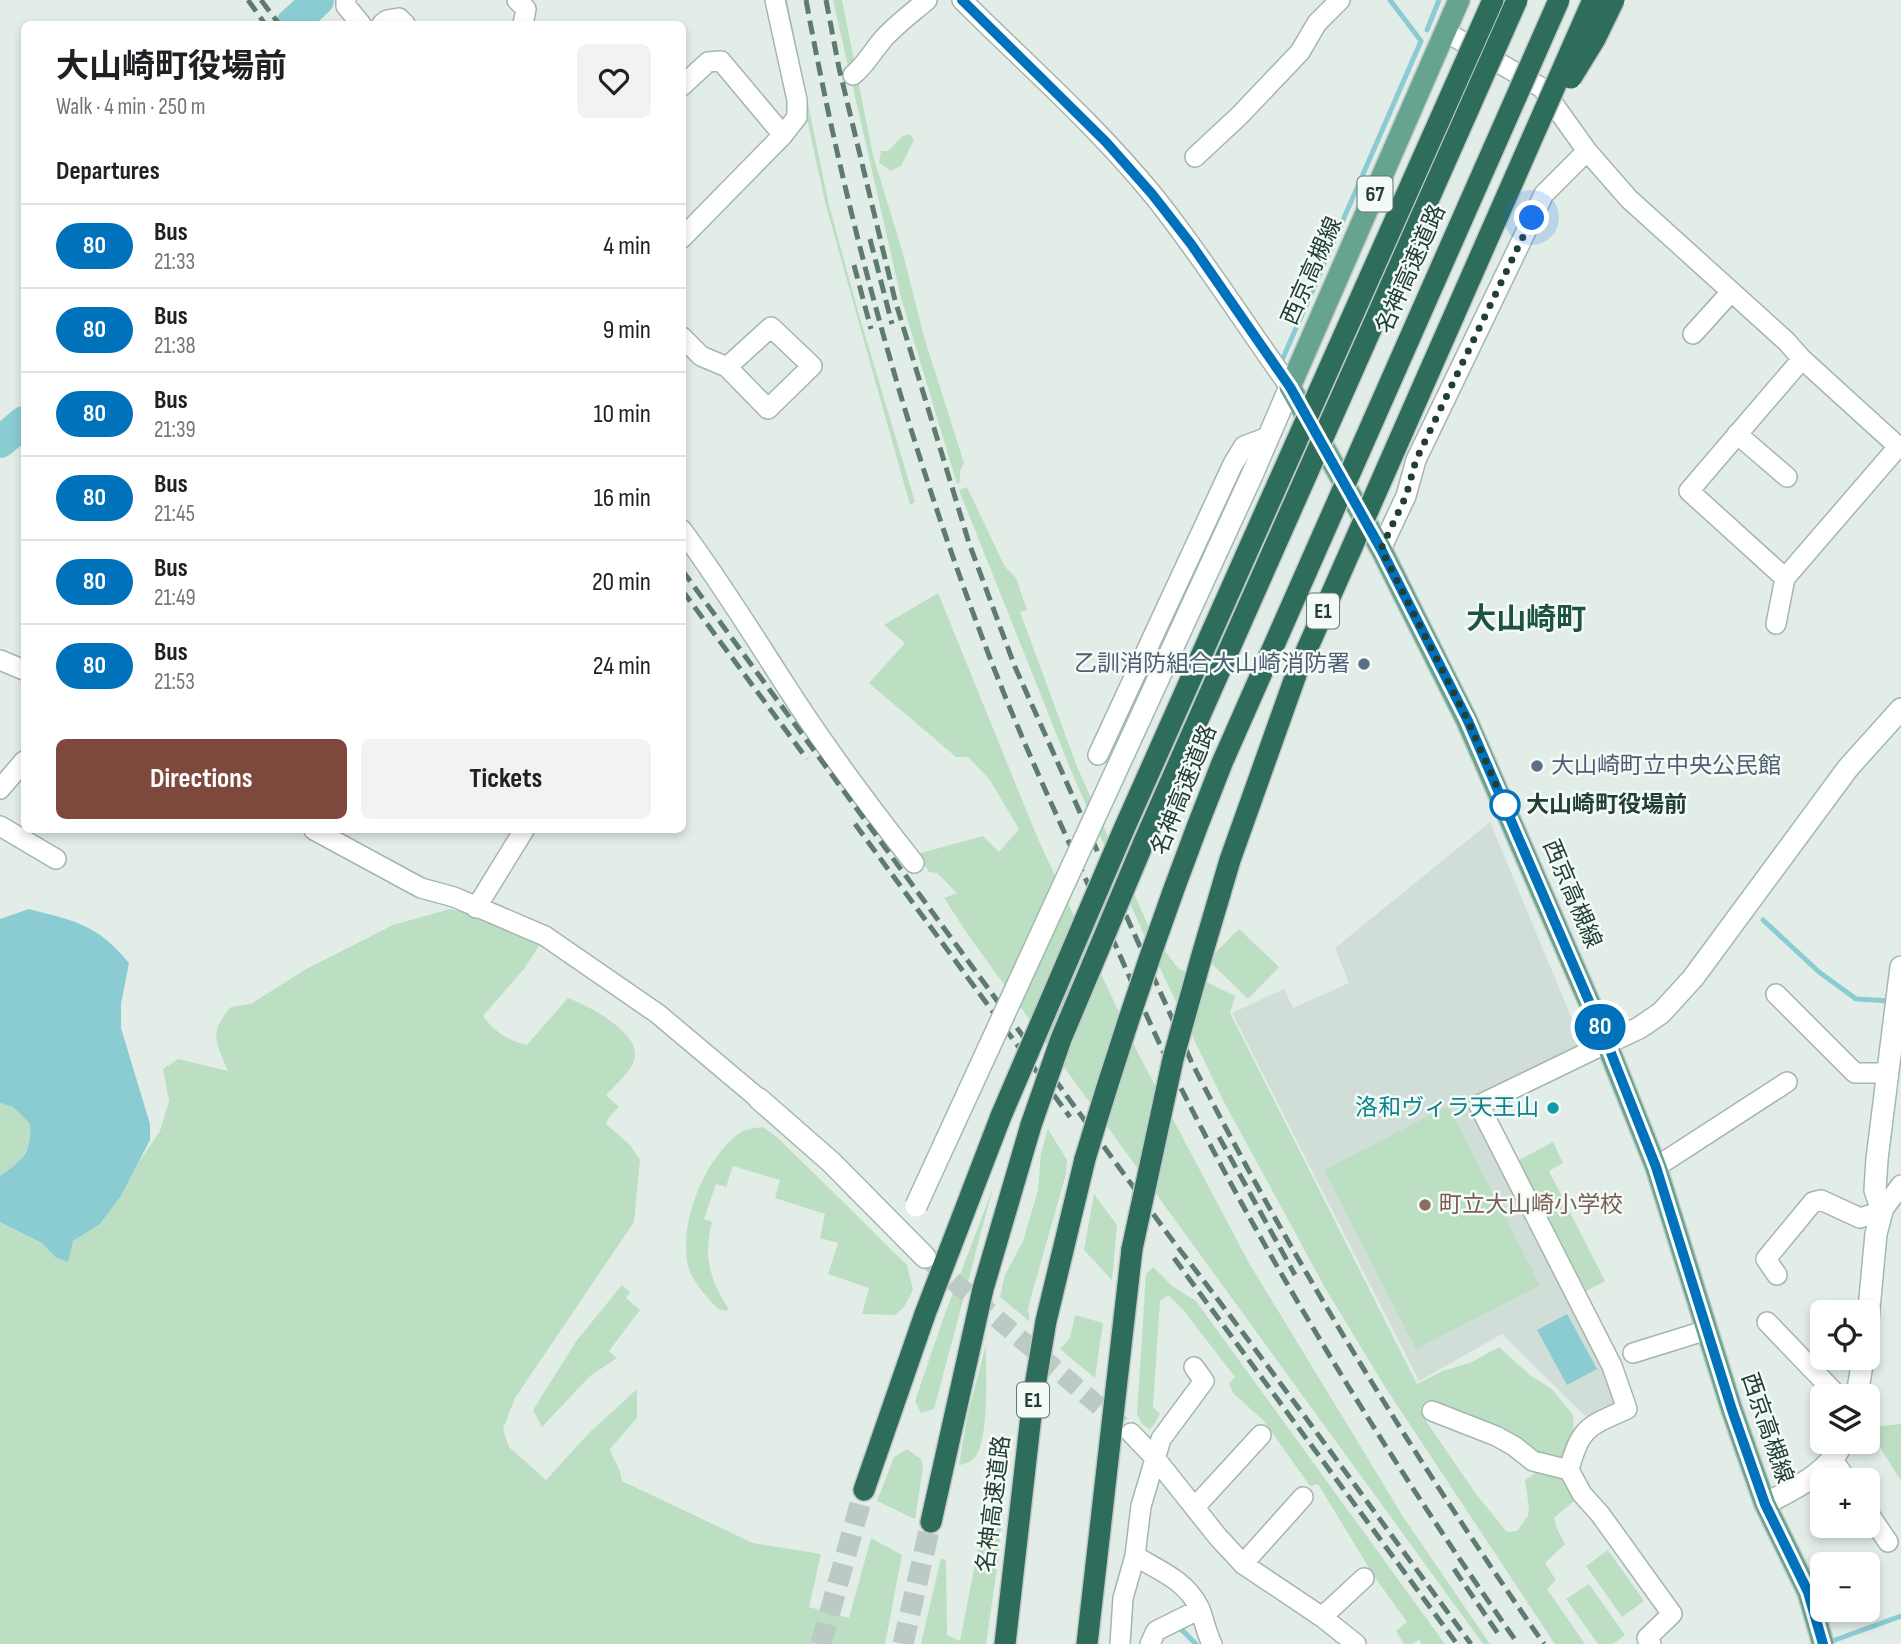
<!DOCTYPE html>
<html lang="en">
<head>
<meta charset="utf-8">
<style>
	:root { --surface:#fff; --page:#f2f2f2; --text:#202124; --muted:#757577; --line:#e0e0e0; --accent:#7f483c }
	body { margin:0; font-family:"Sofia Sans Condensed","Noto Sans JP",sans-serif; background:var(--page); color:var(--text); height:100vh; display:flex; flex-direction:column; font-size:26px; white-space:nowrap }
	* { box-sizing:border-box; margin:0 }
	p { font-size:23px; color:var(--muted) }
	.icon { flex:none; width:38px; height:38px; fill:none; stroke:currentColor; stroke-width:2; stroke-linecap:round; stroke-linejoin:round }
	.map { position:relative; flex:1; overflow:hidden }
	.side { position:absolute; left:21px; top:21px; width:665px; height:812px; display:flex; flex-direction:column; background:var(--surface); border-radius:10px; box-shadow:0 4px 10px #0003 }
	.side>* { flex:none }
	.badge { padding:0 14px; border-radius:23px; font-size:24px; line-height:46px }
	.buttons { position:absolute; left:1810px; top:1300px; display:grid; gap:14px }
	.buttons a { display:grid; place-items:center; width:70px; height:70px; border-radius:10px; background:var(--surface); box-shadow:0 4px 10px #0003; font-size:35px }
	.you { position:absolute; width:35px; height:35px; margin:-18px; border:5px solid #fff; border-radius:50%; background:#1a73e8; box-shadow:0 0 0 10px #1a73e833 }
	.map>.badge { position:absolute; translate:-50% -50%; box-shadow:0 0 0 4px #fff }
	h2 { padding:0 35px; font-size:26px; line-height:63px }
	.round { display:grid; place-items:center; flex:none; width:74px; height:74px; border-radius:10px; background:var(--page) }
	.overview { display:flex; align-items:center; justify-content:space-between; height:119px; padding:0 35px }
	h1 { font-size:33px; font-weight:700; line-height:52px }
	.button { display:flex; gap:14px; margin-top:auto; padding:14px 35px }
	.button a { flex:1; height:80px; border-radius:10px; background:var(--accent); color:#fff; font-size:28px; font-weight:700; line-height:80px; text-align:center }
	.button a+a { background:var(--page); color:var(--text) }
	ul { padding:0; list-style:none }
	li { display:flex; align-items:center; gap:21px; height:84px; padding:0 35px; border-top:2px solid var(--line) }
	li div { flex:1 }
	li b { display:block; font-size:26px }
	li em { font-style:normal }
	li .badge { min-width:77px; font-weight:700; text-align:center }
	.map>svg:first-child { display:block }
</style>
</head>
<body>
<div class="map">
<svg width="1901" height="1644" viewBox="0 0 1901 1644">
	<rect width="100%" height="100%" fill="#e3ede8"/>
	<!-- built -->
	<path fill="#d1ddd7" d="M1490 822 1582 1043 1472 1098 1470 1110 1609 1371 1618 1403 1592 1418 1583 1414 1502 1334 1419 1381 1232 1013 1284 989 1293 1008 1349 983 1335 948Z"/>
	<!-- green -->
	<path fill="#bcdfc3" d="M781 0H787L828 201 857 308 915 502 910 505 825 202Z
		M833 0H842L873 155 903 254 925 340 964 463 960 471V482L957 484 901 298Z
		M909 134 914 140 901 166 891 171 879 163 881 151H888L903 136Z
		M967 487 1005 567 1016 578 1027 610 1020 612 1078 769 1152 934 1178 968 1235 996 1230 1013 1417 1384 1443 1371 1472 1362 1499 1347 1531 1376 1552 1389 1573 1415 1574 1436 1565 1458 1538 1453 1431 1403 1420 1409 1426 1421 1476 1494 1507 1532 1517 1531 1528 1516 1529 1508 1525 1480 1537 1472 1563 1476 1574 1501 1554 1518 1557 1529 1565 1544 1545 1563 1556 1580 1547 1589 1585 1644H1555L1385 1387 1324 1286 1223 1100 1146 939 1072 773 959 490Z
		M938 593 1038 839 1138 1053 1249 1263 1404 1518 1490 1644H1483L971 939 944 898 957 893 937 873 929 872 917 854 983 836 999 852 1019 829 990 780 968 757H956L869 683 905 643 884 625Z
		M450 909 474 915 541 943 524 969 483 1016C495 1032 507 1040 527 1045L568 998C588 1005 638 1032 635 1056 634 1070 615 1085 606 1095L619 1107 609 1117 606 1124 630 1145 640 1160 634 1222 515 1398 503 1429 509 1447 546 1480 590 1432 637 1389V1418L610 1449C614 1463 620 1465 622 1481L753 1543 821 1554 809 1607 849 1618 871 1538 902 1555 885 1644H0V1222L42 1243 55 1257 73 1241 100 1224 121 1196 139 1162 160 1131 169 1101 163 1069 178 1059 228 1071C216 1042 208 1033 231 1007L251 1004 306 969 393 925Z
		M1239 929 1279 967 1248 999 1208 960Z
		M0 1103 13 1107 30 1124 31 1143 19 1162 0 1176Z
		M1448 1106 1540 1285 1416 1349 1324 1170Z
		M763 1127 777 1137 907 1265 913 1290 904 1307 895 1315 862 1314 869 1288 828 1274 838 1243 820 1238 825 1214 775 1198 780 1180 733 1166 726 1187 716 1184 704 1219 712 1222C703 1258 710 1279 729 1310 719 1313 714 1305 708 1298 700 1289 691 1277 688 1266 679 1222 703 1162 738 1134 745 1129 754 1128 763 1127Z
		M1048 1129 1067 1160 1066 1174 1031 1297 1028 1309 1030 1322 1000 1297 1005 1275 1023 1241 1038 1190 1041 1153Z
		M1553 1142 1563 1163 1549 1171 1605 1281 1586 1291 1519 1160Z
		M993 1188 934 1409 921 1413 915 1401 943 1319Z
		M1094 1194 1117 1225 1112 1280 1084 1250Z
		M1153 1267 1172 1286 1196 1301 1445 1644H1422L1419 1640 1412 1644H1404L1396 1631 1407 1622 1374 1576 1318 1484 1310 1486 1263 1420 1233 1393 1229 1384 1235 1377 1184 1311 1168 1295 1160 1301 1153 1407 1160 1414 1153 1426 1149 1429 1142 1424 1137 1414 1146 1274Z
		M622 1285 630 1292 626 1298 640 1310 609 1351 617 1358 590 1376 542 1427 533 1410 577 1340Z
		M1075 1315 1103 1323 1095 1378 1060 1349 1070 1338Z
		M986 1345C986 1370 989 1434 977 1454 973 1461 967 1464 959 1465L968 1413Z
		M1901 1424V1481L1875 1439 1867 1442V1435L1872 1427Z
		M907 1449 921 1459 923 1467 915 1519 877 1501 894 1457Z
		M1005 1485 998 1561 986 1644H921L941 1558 946 1561 947 1635 960 1641 980 1538 994 1513Z
		M1608 1550 1644 1601 1622 1617 1586 1566Z
		M1589 1584 1625 1635 1613 1644H1598L1566 1599Z"/>
	<!-- water -->
	<path fill="#8bccd3" d="M29 909C75 921 97 924 129 963L121 1004V1028L150 1124V1140L121 1196 100 1224 73 1241 68 1262 55 1257 42 1243 0 1222V1176C22 1160 32 1154 30 1124L13 1107 0 1103V919Z
		M1567 1314 1597 1369 1567 1385 1537 1330Z"/>
	<g fill="none" stroke-linecap="round" stroke-linejoin="round">
		<!-- stream -->
		<path stroke="#8bccd3" stroke-width="5" d="M1427 30 1439 0
			M1283 358 1421 41 1390 0
			M1763 920 1819 972 1856 999 1892 1001
			M1176 1629 1182 1630 1196 1644
			M1835 1640 1901 1616"/>
		<!-- river -->
		<path stroke="#8bccd3" stroke-width="32" d="M292 24 318 0
			M0 442 24 422"/>
		<!-- street-tunnel -->
		<path stroke="#bccac4" stroke-width="19" stroke-dasharray="19 10" stroke-linecap="butt" d="M931 1262 1121 1425"/>
		<!-- highway-tunnel -->
		<path stroke="#bccac4" stroke-width="21" stroke-dasharray="21 10" stroke-linecap="butt" d="M821 1644 864 1490
			M903 1644 931 1522"/>
		<!-- street casing -->
		<g stroke="#a5b5af" stroke-width="22">
			<path id="street" d="M346 0V6L361 24
				M517 0 526 9 523 24
				M962 0C1026 64 1096 125 1153 195 1202 256 1244 323 1290 387
				M382 24 387 20 399 18 405 24
				M1446 32 1542 88 1587 151
				M853 75C866 65 873 50 885 37 897 24 913 12 927 0
				M682 86 708 62 721 61 783 135
				M1195 157 1239 116 1300 52 1317 23 1340 0
				M682 238 783 135 797 117V100L775 0
				M1693 334 1731 292
				M682 337 701 356 727 367 768 409 812 366 771 327 727 367
				M1802 359 1689 491 1785 578 1898 447
				M1737 434 1787 477
				M682 530C719 580 752 633 786 686 825 747 869 806 914 863
				M1381 549 1406 496 1416 460 1544 194 1587 151 1629 199 1786 341 1802 359 1901 449
				M1776 624 1785 578
				M0 660 24 670
				M1098 755 1233 464 1244 446 1268 437
				M0 789 24 761
				M0 826 56 859
				M314 830 421 888 454 897 545 936 658 1014 759 1099
				M476 908 524 830
				M1776 994 1855 1073H1887
				M1607 1043 1479 1105 1612 1366 1627 1409C1589 1426 1580 1427 1569 1470L1582 1494 1600 1514 1672 1614 1647 1638 1651 1644
				M1656 1167 1787 1082
				M1777 1275 1766 1259 1813 1202 1821 1200 1860 1218 1882 1211 1901 1185
				M1767 1322 1838 1396
				M1633 1353 1707 1330
				M1432 1411 1496 1436 1514 1446 1533 1461 1569 1470
				M1131 1433 1155 1458 1218 1537 1243 1564 1322 1617 1356 1644
				M1833 1460 1847 1480
				M1195 1507 1261 1435
				M1867 1511 1888 1542
				M1135 1556C1160 1571 1185 1580 1199 1607 1204 1619 1206 1632 1212 1644
				M1243 1564 1303 1497
				M1322 1617 1364 1578
				M1120 1644 1123 1598 1135 1556 1141 1506 1161 1439 1204 1381 1194 1367
				M1150 1644 1156 1631 1200 1609"/>
		</g>
		<!-- secondary casing -->
		<g stroke="#a1b9b0" stroke-width="24">
			<path id="secondary" d="M1252 475 1290 387
				M1607 1043 1639 1028 1661 1013 1693 978 1848 768 1901 709
				M759 1099 831 1162 925 1257
				M1867 1330 1876 1234 1882 1211 1875 1190 1877 1159 1901 967
				M1857 1396 1863 1358
				M1765 1504C1795 1488 1828 1474 1843 1442"/>
		</g>
		<!-- primary casing -->
		<g stroke="#c1c9c7" stroke-width="24">
			<path id="primary" d="M1459 0 1290 387 1381 549 1467 721 1600 1027 1656 1167 1732 1410 1765 1504 1808 1592 1823 1644"/>
		</g>
		<!-- highway casing -->
		<g stroke="#c1c9c7" stroke-width="24">
			<path id="highway" d="M864 1490 925 1314 1001 1116
				M931 1522 983 1289 1031 1125
				M1005 1644 1033 1398 1046 1321 1085 1159
				M1087 1644 1132 1249"/>
		</g>
		<!-- street -->
		<use href="#street" stroke="#fff" stroke-width="19"/>
		<!-- secondary -->
		<use href="#secondary" stroke="#fff" stroke-width="21"/>
		<!-- primary -->
		<use href="#primary" stroke="#67a391" stroke-width="21"/>
		<!-- highway -->
		<use href="#highway" stroke="#2e6c5c" stroke-width="21"/>
		<!-- rail -->
		<path stroke="#5d7b71" stroke-width="5" stroke-dasharray="14 7" stroke-linecap="butt" d="M248 0 265 24
			M261 0 279 24
			M806 0C848 228 911 455 995 671 1026 750 1062 827 1097 904 1127 970 1155 1038 1188 1102 1284 1290 1397 1471 1518 1644
			M826 0 839 68 895 300 969 543 1015 667 1192 1063C1295 1265 1414 1458 1544 1644
			M870 239 892 324
			M854 265 871 329
			M682 570 1170 1237C1273 1370 1371 1508 1471 1644
			M682 590 807 759
			M855 824 1070 1117
			M1219 1137 1295 1275
			M1174 1258 1457 1644
			M1454 1569 1499 1635"/>
		<!-- secondary-bridge casing -->
		<g stroke="#a1b9b0" stroke-width="24" stroke-linecap="butt">
			<path id="secondary-bridge" d="M916 1206 1252 475"/>
		</g>
		<!-- highway-bridge casing -->
		<g stroke="#c1c9c7" stroke-width="24" stroke-linecap="butt">
			<path id="highway-bridge" d="M1571 78 1595 39 1614 0
				M1001 1116 1124 829 1493 0
				M1031 1125 1061 1039 1143 844 1517 0
				M1085 1159C1125 1025 1170 893 1222 763L1559 0
				M1132 1249 1173 1059 1202 955 1230 860 1297 672 1593 0"/>
		</g>
		<!-- secondary-bridge -->
		<use href="#secondary-bridge" stroke="#fff" stroke-width="21"/>
		<!-- highway-bridge -->
		<use href="#highway-bridge" stroke="#2e6c5c" stroke-width="21"/>
	</g>
	<g fill="none" stroke-linecap="round" stroke-linejoin="round">
		<!-- line casing -->
		<g stroke="#fff" stroke-width="16">
			<path id="line" d="M962 0 1106 142 1152 194 1191 244 1290 387 1381 549 1468 721 1607 1043 1656 1167 1732 1410 1765 1504 1808 1592 1823 1644"/>
		</g>
		<!-- line -->
		<use href="#line" stroke="#0072bc" stroke-width="10"/>
		<!-- walk -->
		<path stroke="#223f36" stroke-width="7" stroke-dasharray="0 12.6" d="M1505 805 1508 812 1468 721 1381 549 1406 496 1416 460 1532 218"/>
	</g>
	<!-- markers -->
	<g fill="#5c6f8a" stroke="#f4faf6" stroke-width="2.5">
		<circle cx="1364" cy="664" r="7"/>
		<circle cx="1537" cy="766" r="7"/>
	</g>
	<circle fill="#fff" stroke="#0072bc" stroke-width="3.5" cx="1505" cy="805" r="14"/>
	<circle fill="#0f9aa8" stroke="#f4faf6" stroke-width="2.5" cx="1553" cy="1108" r="7"/>
	<circle fill="#8d6e63" stroke="#f4faf6" stroke-width="2.5" cx="1425" cy="1205" r="7"/>
	<g text-anchor="middle" dominant-baseline="central" stroke-width="5" stroke-linejoin="round" paint-order="stroke">
		<!-- shield labels -->
		<g fill="#f4faf6" stroke="#617770" stroke-width="2">
			<rect x="1357.5" y="176.5" width="35" height="35" rx="5"/>
			<rect x="1307" y="593.5" width="32" height="35" rx="5"/>
			<rect x="1017" y="1382.5" width="32" height="35" rx="5"/>
		</g>
		<g font-size="21" font-weight="bold" fill="#223f36">
			<text x="1375" y="194">67</text>
			<text x="1323" y="611">E1</text>
			<text x="1033" y="1400">E1</text>
		</g>
		<!-- street labels -->
		<g font-size="23" fill="#223f36" stroke="#f4faf6">
			<text transform="translate(1411 269) rotate(-66)">名神高速道路</text>
			<text transform="translate(1312 271) rotate(-66)">西京高槻線</text>
			<text transform="translate(1184 790) rotate(-68)">名神高速道路</text>
			<text transform="translate(1572 894) rotate(67)">西京高槻線</text>
			<text transform="translate(1767 1428) rotate(71)">西京高槻線</text>
			<text transform="translate(994 1504) rotate(-83)">名神高速道路</text>
		</g>
		<!-- service labels -->
		<g font-size="23" fill="#4e5e75" stroke="#f4faf6" text-anchor="end">
			<text x="1350" y="664">乙訓消防組合大山崎消防署</text>
			<text x="1551" y="766" text-anchor="start">大山崎町立中央公民館</text>
		</g>
		<!-- stop labels -->
		<g font-size="23" font-weight="bold" fill="#223f36" stroke="#f4faf6" text-anchor="start">
			<text x="1526" y="805">大山崎町役場前</text>
		</g>
		<!-- culture labels -->
		<g font-size="23" fill="#0d838f" stroke="#f4faf6" text-anchor="end">
			<text x="1539" y="1108">洛和ヴィラ天王山</text>
		</g>
		<!-- education labels -->
		<g font-size="23" fill="#785e54" stroke="#f4faf6" text-anchor="start">
			<text x="1439" y="1205">町立大山崎小学校</text>
		</g>
		<!-- district labels -->
		<g font-size="30" font-weight="bold" fill="#1e5242" stroke="#f4faf6">
			<text x="1526" y="620">大山崎町</text>
		</g>
	</g>
</svg>
<div class="buttons">
<a><svg class="icon" aria-label="locate" viewBox="0 0 24 24"><circle cx="12" cy="12" r="6"/><path d="M12 2v4M12 18v4M2 12h4M18 12h4"/></svg></a>
<a><svg class="icon" aria-label="layers" viewBox="0 0 24 24"><path d="M12 4l9 5-9 5-9-5zM3 14l9 5 9-5"/></svg></a>
<a>+</a>
<a>−</a>
</div>
<div class="you" style="left:1532px;top:218px"></div>
<b class="badge" style="left:1600px;top:1027px;background:#0072bc;color:#fff">80</b>
<section class="side">
<div class="overview"><div><h1>大山崎町役場前</h1><p>Walk · 4 min · 250 m</p></div><a class="round"><svg class="icon" aria-label="heart" viewBox="0 0 24 24"><path d="M12 20l-8-8c-3-5 5-10 8-4 3-6 11-1 8 4z"/></svg></a></div>
<h2>Departures</h2>
<ul>
<li><span class="badge" style="background:#0072bc;color:#fff">80</span><div><b>Bus</b><p>21:33</p></div><em>4 min</em></li>
<li><span class="badge" style="background:#0072bc;color:#fff">80</span><div><b>Bus</b><p>21:38</p></div><em>9 min</em></li>
<li><span class="badge" style="background:#0072bc;color:#fff">80</span><div><b>Bus</b><p>21:39</p></div><em>10 min</em></li>
<li><span class="badge" style="background:#0072bc;color:#fff">80</span><div><b>Bus</b><p>21:45</p></div><em>16 min</em></li>
<li><span class="badge" style="background:#0072bc;color:#fff">80</span><div><b>Bus</b><p>21:49</p></div><em>20 min</em></li>
<li><span class="badge" style="background:#0072bc;color:#fff">80</span><div><b>Bus</b><p>21:53</p></div><em>24 min</em></li>
</ul>
<div class="button"><a>Directions</a><a>Tickets</a></div>
</section>
</div>
</body>
</html>
